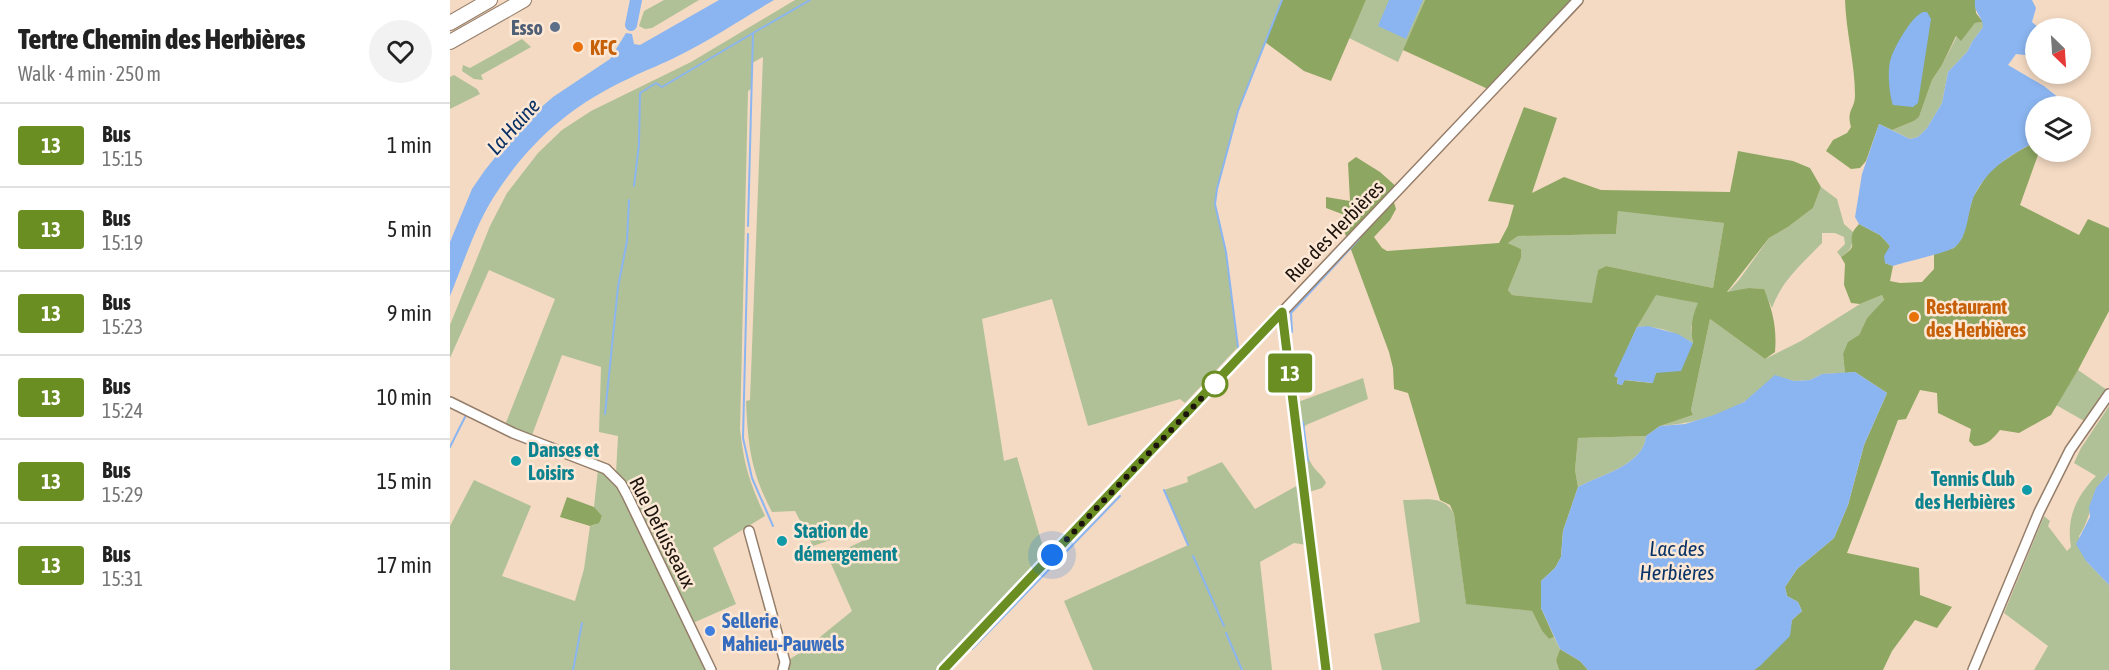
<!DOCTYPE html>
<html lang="en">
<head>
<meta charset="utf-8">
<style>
	:root { --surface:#fff; --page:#f2f2f2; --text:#222; --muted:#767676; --line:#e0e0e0 }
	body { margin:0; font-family:"Asap Condensed",sans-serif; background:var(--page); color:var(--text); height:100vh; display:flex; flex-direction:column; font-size:22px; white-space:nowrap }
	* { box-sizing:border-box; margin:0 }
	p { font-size:20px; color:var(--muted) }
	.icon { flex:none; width:33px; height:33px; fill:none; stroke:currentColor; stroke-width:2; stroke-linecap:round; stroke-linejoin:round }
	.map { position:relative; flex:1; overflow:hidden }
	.side { display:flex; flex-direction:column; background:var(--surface); width:450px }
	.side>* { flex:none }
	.badge { padding:0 12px; border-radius:4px; font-size:21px; line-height:39px }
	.needle { width:39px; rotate:155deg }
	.tools { position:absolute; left:1575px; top:18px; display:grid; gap:12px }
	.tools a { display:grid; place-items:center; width:66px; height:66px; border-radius:50%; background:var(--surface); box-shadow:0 3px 9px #0003; font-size:30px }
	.you { position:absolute; width:30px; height:30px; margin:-15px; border:4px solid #fff; border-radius:50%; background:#1a73e8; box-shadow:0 0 0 9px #1a73e833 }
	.map>.badge { position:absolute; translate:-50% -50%; box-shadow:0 0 0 3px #fff }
	.round { display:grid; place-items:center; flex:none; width:63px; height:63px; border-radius:32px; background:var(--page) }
	.headline { display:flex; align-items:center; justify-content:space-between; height:102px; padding:0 18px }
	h1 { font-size:28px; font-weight:800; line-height:45px }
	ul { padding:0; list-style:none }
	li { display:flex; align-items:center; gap:18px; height:84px; padding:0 18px; border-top:2px solid var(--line) }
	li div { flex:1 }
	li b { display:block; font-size:22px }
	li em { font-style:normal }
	li .badge { min-width:66px; font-weight:700; text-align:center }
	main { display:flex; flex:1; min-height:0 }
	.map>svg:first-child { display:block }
</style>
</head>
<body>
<main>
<section class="side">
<div class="headline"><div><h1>Tertre Chemin des Herbières</h1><p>Walk · 4 min · 250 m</p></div><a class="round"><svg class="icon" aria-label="heart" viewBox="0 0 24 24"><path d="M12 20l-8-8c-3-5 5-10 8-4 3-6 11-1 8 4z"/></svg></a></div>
<ul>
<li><span class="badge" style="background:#6b8e23;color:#fff">13</span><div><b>Bus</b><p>15:15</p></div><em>1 min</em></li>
<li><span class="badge" style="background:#6b8e23;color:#fff">13</span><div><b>Bus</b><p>15:19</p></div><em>5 min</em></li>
<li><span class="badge" style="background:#6b8e23;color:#fff">13</span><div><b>Bus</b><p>15:23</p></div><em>9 min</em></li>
<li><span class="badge" style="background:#6b8e23;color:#fff">13</span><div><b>Bus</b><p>15:24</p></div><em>10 min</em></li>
<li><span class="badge" style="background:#6b8e23;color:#fff">13</span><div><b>Bus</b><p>15:29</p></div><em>15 min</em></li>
<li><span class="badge" style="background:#6b8e23;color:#fff">13</span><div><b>Bus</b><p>15:31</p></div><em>17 min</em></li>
</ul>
</section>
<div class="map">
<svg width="1659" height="670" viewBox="0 0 1659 670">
	<rect width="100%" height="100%" fill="#f4dac3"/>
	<!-- green -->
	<path fill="#b0c197" d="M214 0H249L202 28 195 29 189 26 194 11Z
		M345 0H832L788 111 767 189 765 204 776 252 788 347 735 403 730 399 638 426 602 299 532 319 554 461 567 457 595 554 488 670H336L337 661 354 650 402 611 378 557 419 538 415 528 363 546 345 511 322 512C301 472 298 446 296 401L300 400 313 57 302 63 301 89 298 91 290 429C294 466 300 483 315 516L263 548 286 604 243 623 180 493 166 473 168 436 149 432 151 367 112 355 82 435 55 425 105 299 39 270 0 358V325L40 226 57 193 88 153 112 130 141 111 241 62Z
		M916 0H975L948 62 899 38Z
		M1533 22V27L1522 42 1517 52 1498 72 1492 103 1477 128 1468 137 1460 139 1442 130 1464 121 1469 117 1482 80 1492 65 1507 36 1511 40 1525 23Z
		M72 39 81 47 31 75 33 80 24 79 12 71 13 65 20 68Z
		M4 75 27 89 30 94 0 109V77Z
		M1371 187 1387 199 1394 224 1403 232C1403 245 1402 250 1391 257L1387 252 1395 244 1394 237 1385 233H1372V243C1352 264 1332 280 1322 308L1313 289 1299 288 1276 294 1289 280 1319 238 1338 227 1363 208Z
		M1168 210 1274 223 1263 288 1156 266 1148 270 1143 304 1062 295 1058 290 1071 258V249L1058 243 1068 236 1166 234Z
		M1206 294 1249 303 1241 328 1243 343C1225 332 1207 325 1187 327Z
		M1432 295 1434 301 1417 318 1409 335 1393 354 1395 373 1372 374 1360 380 1344 381 1325 376C1315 384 1304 396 1292 403 1267 417 1239 424 1210 426L1243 415 1241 410 1260 319 1315 359 1351 341 1410 304Z
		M1628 370 1657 390 1636 422 1606 405Z
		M913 378 918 399 856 425 854 428C855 439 855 453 861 463 865 471 873 475 876 483L872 488 859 492 848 402Z
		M1659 406V473C1640 491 1643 516 1629 536L1636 561 1659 585V670H1584L1598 646 1554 613 1594 516 1600 521 1598 526 1617 551 1621 547C1616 518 1626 497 1646 476L1624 463 1631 448Z
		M1196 436C1194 465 1150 475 1128 487L1125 470 1128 438Z
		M772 462 805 509 850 484 857 545 844 543 810 562 822 670H643L614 601 738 545 714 490 738 482 737 477Z
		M148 469 155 472 172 491 258 670H0V526L24 480 81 506 52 576 125 601 134 569 140 526 144 525 152 517 144 507Z
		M953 500C973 500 994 494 1004 514L1016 603 1082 611 1092 631 1099 639 1104 637 1110 649 1106 660 1109 670H932L924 634 970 622Z"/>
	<!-- forest -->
	<path fill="#8da662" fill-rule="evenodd" d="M832 0H916L881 81 854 71 815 42Z
		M975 0H1123L1038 89 953 50Z
		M1395 0H1525L1526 13 1533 22 1525 23 1511 41 1506 36 1492 65 1482 80 1469 117 1464 121 1442 130 1429 124 1416 161 1410 168 1401 169 1376 151 1383 140 1397 133 1401 127C1396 109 1405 110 1405 95 1405 64 1396 32 1395 0Z
		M1074 107 1107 118 1082 193 1114 177 1151 190 1280 192 1288 151 1343 161 1360 168 1371 187 1363 208 1338 227 1319 238 1277 292 1299 288 1314 289C1323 311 1327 329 1325 352L1315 359 1260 319 1241 410 1243 415 1210 426 1196 436 1128 438 1125 470 1128 487 1113 531 1111 557 1105 568 1091 581V608L1104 637 1099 639 1092 631 1082 611 1016 604 1004 514 1000 505 990 500 958 393 944 389 943 368 939 352 893 228 892 214 876 208V197L900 201 898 163 906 157 930 172 949 189 942 196 946 209 940 220 924 237 932 248 937 251 1049 243 1058 226 1064 205 1038 201ZM1168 211 1274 223 1263 288 1156 266 1148 270 1142 303 1062 295 1058 290 1071 258V249L1058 243 1068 236 1166 234ZM1206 295 1248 303C1242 316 1240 328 1243 343L1206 373 1202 383 1174 380 1172 385 1167 383 1168 378 1165 376 1187 327Z
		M1585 142 1586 152H1589L1570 205 1629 235 1638 219 1659 228V311L1628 370 1601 415 1569 433 1550 430C1543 439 1536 446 1524 446L1519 441 1521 429 1488 413 1487 393 1470 390 1456 419 1448 420 1397 553 1469 568 1470 595 1502 607 1487 628 1465 620 1442 651 1433 670H1304L1339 636 1342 620 1352 611 1348 602 1337 596 1335 587 1347 569 1384 538 1398 505 1414 445 1437 393 1405 372 1395 373 1393 354 1398 342 1409 335 1417 318 1434 300 1432 295 1410 304 1401 303 1394 285 1395 264 1391 257C1410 244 1398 246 1403 232 1404 229 1407 227 1409 224L1430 235 1440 246 1435 263 1443 266 1440 281 1450 283 1472 282 1484 269V254L1504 248 1512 238 1523 197 1540 170 1567 152Z
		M117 497 144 507 152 516 149 523 140 526 110 517Z
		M1110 649 1130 661 1138 670H1109L1106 660Z"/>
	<!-- water -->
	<path fill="#8bb5f0" d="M269 0H324C293 18 262 39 230 55 213 64 196 70 180 78 122 105 82 139 47 192 26 223 14 262 0 296V242L22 189 35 170 72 124 103 97 160 59 176 33 182 34 184 44 190 45Z
		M939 0H973L956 39 928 26Z
		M1525 0H1582L1586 8 1582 22 1589 28H1586L1585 56 1566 54 1558 65 1594 86 1615 103 1614 106H1586L1585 142C1559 156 1538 168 1524 196 1517 211 1519 236 1505 247 1497 253 1454 262 1443 266L1435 263 1434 256 1440 246 1430 235 1409 224 1405 217 1412 174 1429 124 1460 139 1468 137 1477 128 1492 103 1498 72 1517 52 1522 42 1533 27C1533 16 1523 13 1525 0Z
		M1473 12H1477L1481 19 1468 103 1463 107 1443 105C1439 94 1437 69 1441 58 1445 46 1461 17 1473 12Z
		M1198 326 1228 334 1243 343 1231 371 1206 373 1203 383 1175 380 1172 385 1167 384 1168 378 1164 376 1187 327Z
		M1405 372 1437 393 1414 445 1398 505 1384 538 1347 569 1335 587 1337 596 1348 602 1352 611 1342 620 1340 636 1310 666 1304 670H1138L1130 661 1110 649 1091 608V581L1105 568 1111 557 1113 531 1128 487C1150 475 1194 465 1196 436L1210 426 1235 424 1264 415 1294 402 1325 375 1344 381 1360 380 1372 374Z
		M1659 473V585L1636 561 1626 544 1640 517 1639 507 1646 488Z"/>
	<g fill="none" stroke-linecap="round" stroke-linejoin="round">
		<!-- stream -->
		<path stroke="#8bb5f0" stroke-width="2" d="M184 186 189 144 190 93 206 83 212 87 303 33
			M298 226 303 33 360 0
			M298 234 293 438 302 478 323 526
			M842 332 841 313 909 239
			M788 347 776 252 765 204 767 189 788 111 832 0
			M155 414 168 287 177 241 179 200
			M853 422 858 461
			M0 447 15 417
			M714 490 738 545
			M743 556 774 626
			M776 633 792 670
			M522 649 670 496
			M123 670 132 623"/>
		<!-- river -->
		<path stroke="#8bb5f0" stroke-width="12" d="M181 25 186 0"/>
		<!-- minor casing -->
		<g stroke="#947d69" stroke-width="12">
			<path id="minor" d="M832 312 876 670
				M0 402 63 433 156 469 171 484 177 495 261 670
				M299 531 335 662 333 670
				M493 670 1128 0
				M1523 670 1589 512 1620 450 1659 394"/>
		</g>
		<!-- highway casing -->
		<g stroke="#947d69" stroke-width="16">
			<path id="highway" d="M0 23 40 0
				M0 42 74 0"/>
		</g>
		<!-- minor -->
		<use href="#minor" stroke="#fff" stroke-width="9"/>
		<!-- highway -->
		<use href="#highway" stroke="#fff" stroke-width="14"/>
	</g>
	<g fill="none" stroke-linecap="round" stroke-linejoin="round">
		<!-- line casing -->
		<g stroke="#fff" stroke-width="14">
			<path id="line" d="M493 670 832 312 876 670"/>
		</g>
		<!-- line -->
		<use href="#line" stroke="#6b8e23" stroke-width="9"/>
		<!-- walk -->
		<path stroke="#1c130c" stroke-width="6" stroke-dasharray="0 10.8" d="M602 555 765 384"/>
	</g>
	<!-- markers -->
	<circle fill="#5c6f8a" stroke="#fde8d6" stroke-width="2" cx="105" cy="27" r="6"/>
	<g fill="#e8710a" stroke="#fde8d6" stroke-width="2">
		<circle cx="128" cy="47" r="6"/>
		<circle cx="1464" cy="317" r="6"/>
	</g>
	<circle fill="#fff" stroke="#6b8e23" stroke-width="3" cx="765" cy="384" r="12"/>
	<g fill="#0f9aa8" stroke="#fde8d6" stroke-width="2">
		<circle cx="66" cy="461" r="6"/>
		<circle cx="1577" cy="490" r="6"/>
		<circle cx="332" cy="541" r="6"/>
	</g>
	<circle fill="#3f7fe0" stroke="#fde8d6" stroke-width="2" cx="260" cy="631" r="6"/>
	<g text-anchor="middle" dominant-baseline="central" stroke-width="5" stroke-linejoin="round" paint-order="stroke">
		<!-- service labels -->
		<g font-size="20" font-weight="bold" fill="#4e5e75" stroke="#fde8d6" text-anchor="end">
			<text x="93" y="27">Esso</text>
		</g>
		<!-- food labels -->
		<g font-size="20" font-weight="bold" fill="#c56008" stroke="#fde8d6" text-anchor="start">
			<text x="140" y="47">KFC</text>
			<text x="1476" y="306">Restaurant<tspan x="1476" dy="23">des Herbières</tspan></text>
		</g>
		<!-- street labels -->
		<g font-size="20" fill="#1c130c" stroke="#fde8d6">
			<text transform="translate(884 231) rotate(-46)">Rue des Herbières</text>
			<text transform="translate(213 532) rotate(63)">Rue Defuisseaux</text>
		</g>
		<!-- culture labels -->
		<g font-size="20" font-weight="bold" fill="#0d838f" stroke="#fde8d6" text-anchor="start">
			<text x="78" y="449">Danses et<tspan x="78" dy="23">Loisirs</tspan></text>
			<text x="1565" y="478" text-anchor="end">Tennis Club<tspan x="1565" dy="23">des Herbières</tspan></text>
			<text x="344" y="530">Station de<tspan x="344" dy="23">démergement</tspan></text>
		</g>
		<!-- shop labels -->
		<g font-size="20" font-weight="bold" fill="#366cbe" stroke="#fde8d6" text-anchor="start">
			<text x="272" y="620">Sellerie<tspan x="272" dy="23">Mahieu-Pauwels</tspan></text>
		</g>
		<!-- water labels -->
		<g font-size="21" font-style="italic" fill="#093266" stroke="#fde8d6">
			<text transform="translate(63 126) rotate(-48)">La Haine</text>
			<text x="1227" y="548">Lac des<tspan x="1227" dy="24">Herbières</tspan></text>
		</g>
	</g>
</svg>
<div class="tools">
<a><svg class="needle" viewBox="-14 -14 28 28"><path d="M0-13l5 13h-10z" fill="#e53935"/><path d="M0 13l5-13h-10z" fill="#767676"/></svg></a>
<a><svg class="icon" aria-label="layers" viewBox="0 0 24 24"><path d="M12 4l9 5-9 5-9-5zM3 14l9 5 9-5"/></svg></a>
</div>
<div class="you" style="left:602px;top:555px"></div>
<b class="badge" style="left:840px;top:373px;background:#6b8e23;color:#fff">13</b>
</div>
</main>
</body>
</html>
